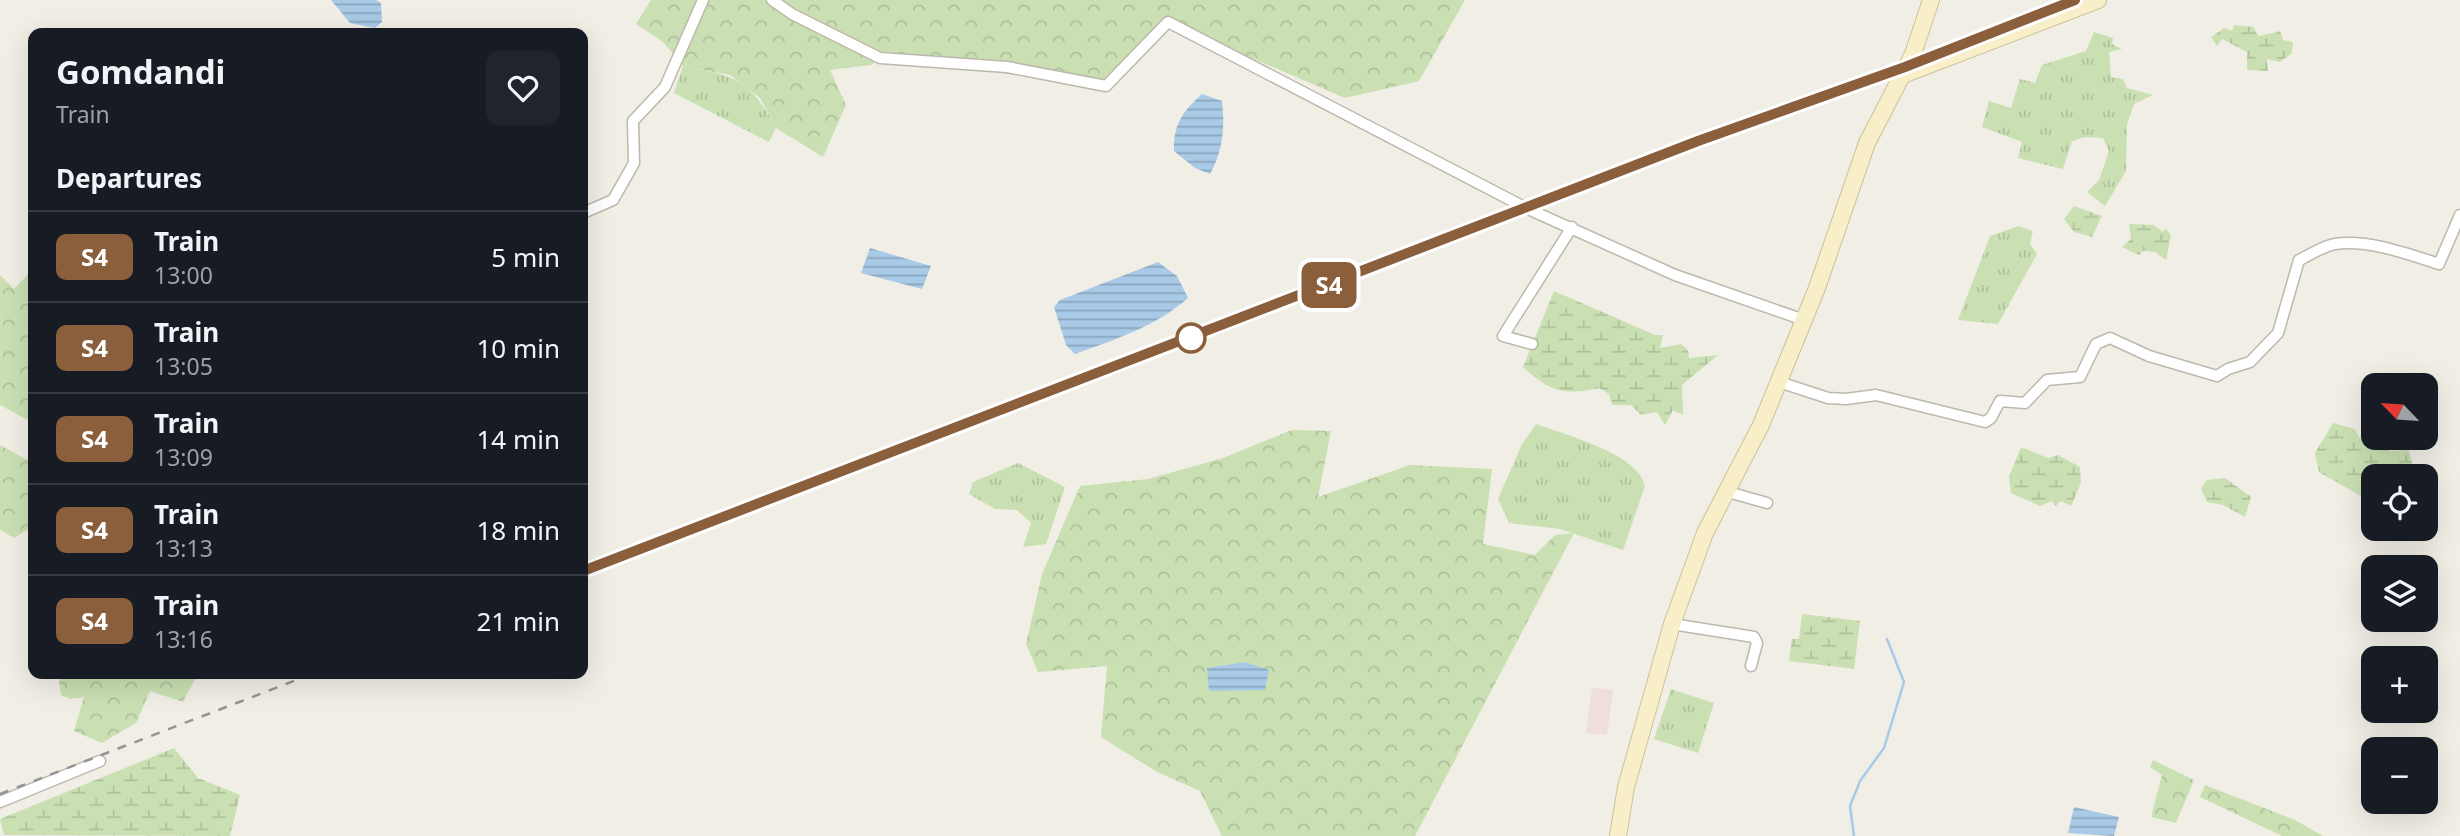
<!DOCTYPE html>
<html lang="en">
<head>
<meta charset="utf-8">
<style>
	:root { --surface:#171b24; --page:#20242c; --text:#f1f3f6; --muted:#9ea1a6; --line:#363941 }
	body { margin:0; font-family:"Noto Sans",sans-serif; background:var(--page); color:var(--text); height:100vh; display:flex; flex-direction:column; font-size:26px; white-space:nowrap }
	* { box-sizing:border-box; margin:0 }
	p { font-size:23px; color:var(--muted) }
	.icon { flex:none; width:38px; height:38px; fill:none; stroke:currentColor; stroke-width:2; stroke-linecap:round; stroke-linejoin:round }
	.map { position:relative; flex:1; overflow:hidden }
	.details { position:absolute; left:28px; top:28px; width:560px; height:651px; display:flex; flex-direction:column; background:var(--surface); border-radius:14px; box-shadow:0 7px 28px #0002 }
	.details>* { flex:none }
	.badge { padding:0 14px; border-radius:10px; font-size:24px; line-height:46px }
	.needle { width:46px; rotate:295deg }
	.buttons { position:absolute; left:2361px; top:373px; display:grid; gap:14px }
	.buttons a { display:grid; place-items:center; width:77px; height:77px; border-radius:14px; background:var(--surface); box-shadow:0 7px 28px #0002; font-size:35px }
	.map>.badge { position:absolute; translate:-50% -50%; box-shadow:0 0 0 4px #fff }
	h2 { padding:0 28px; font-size:26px; line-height:63px }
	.round { display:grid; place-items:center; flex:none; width:74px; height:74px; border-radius:14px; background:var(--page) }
	.summary { display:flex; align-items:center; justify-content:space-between; height:119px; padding:0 28px }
	h1 { font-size:33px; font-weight:700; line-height:52px }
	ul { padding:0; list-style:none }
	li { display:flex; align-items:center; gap:21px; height:91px; padding:0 28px; border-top:2px solid var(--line) }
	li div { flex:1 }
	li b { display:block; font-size:26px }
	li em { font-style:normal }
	li .badge { min-width:77px; font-weight:700; text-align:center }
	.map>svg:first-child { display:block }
</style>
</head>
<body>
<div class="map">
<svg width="2460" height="836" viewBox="0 0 2460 836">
	<defs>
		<pattern id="grass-tufts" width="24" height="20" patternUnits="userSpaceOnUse" patternTransform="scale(1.75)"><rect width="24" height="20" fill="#cae0b3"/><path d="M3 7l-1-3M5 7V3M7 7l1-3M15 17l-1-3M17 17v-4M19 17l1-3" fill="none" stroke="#afc19b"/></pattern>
		<pattern id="forest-crowns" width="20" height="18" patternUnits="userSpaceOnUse" patternTransform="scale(1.75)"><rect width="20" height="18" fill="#cae0b3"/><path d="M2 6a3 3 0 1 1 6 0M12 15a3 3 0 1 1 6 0" fill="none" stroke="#afc19b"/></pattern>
		<pattern id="wetland-marsh" width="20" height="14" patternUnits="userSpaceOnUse" patternTransform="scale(1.75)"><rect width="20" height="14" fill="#cae0b3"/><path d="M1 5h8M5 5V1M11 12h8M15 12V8" fill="none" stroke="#afc19b"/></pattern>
		<pattern id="water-rules" width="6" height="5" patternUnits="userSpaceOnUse" patternTransform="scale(1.75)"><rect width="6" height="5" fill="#a8cae7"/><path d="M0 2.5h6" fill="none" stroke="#8aa5bc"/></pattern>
	</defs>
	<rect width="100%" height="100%" fill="#f1eee6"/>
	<!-- medical -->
	<path fill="#f0deda" d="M1592 688 1613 690 1607 735 1586 733Z"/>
	<!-- grass -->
	<path fill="url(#grass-tufts)" d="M2094 32 2113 38 2112 44 2122 49 2109 52 2111 77 2123 79 2127 88 2153 95 2134 104 2127 124 2126 171 2105 206 2087 192 2099 180 2109 151 2103 138 2085 137 2072 141 2063 169 2018 158 2022 142 1982 127 1989 101 2011 108 2020 79 2035 83 2042 65 2086 51Z
		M683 66C735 76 750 79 776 128L769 142 674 93Z
		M2019 226 2033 231 2030 244 2037 254 1998 324 1958 320 1990 236Z
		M1536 424C1565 435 1638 453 1645 486L1623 550 1560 529 1509 523 1498 499 1522 444Z
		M1018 463 1065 487 1046 544 1023 547 1031 523 1017 510 995 509 969 494 973 482Z
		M1671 689 1714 703 1698 753 1654 739Z"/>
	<!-- forest -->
	<path fill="url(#forest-crowns)" d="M651 0H1465L1419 81 1345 98 1168 22 1106 86 880 58 871 65 830 70 846 105 823 157 776 128 760 98 730 75 683 66 663 42 636 24Z
		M33 269V423L0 405V275L14 289Z
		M1292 430 1331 431 1318 497 1410 465 1492 469 1483 544 1535 555 1555 535 1574 533 1415 836H1222L1200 791 1157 772 1101 737 1107 666 1038 672 1026 644 1042 574 1080 486 1148 479 1223 458Z
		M0 445 33 463V526L14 538 0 530Z
		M64 674H194L196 677 183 702 150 691 136 723 102 743 74 731 84 697 70 699 61 695 59 682Z
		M2153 760 2194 780 2176 823 2151 817 2162 775 2150 767Z
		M2205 785 2295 820 2323 836H2282L2200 797Z"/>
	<!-- wetland -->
	<path fill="url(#wetland-marsh)" d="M2234 25 2253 27 2259 36 2280 31 2283 40 2293 42 2292 53 2280 62 2267 59 2268 71 2247 70V52L2222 39 2217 46 2211 37 2224 28 2232 31Z
		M2074 206 2102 216 2092 237 2074 232 2064 219Z
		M2129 224 2154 225 2163 232 2165 228 2171 235 2166 260 2155 252 2143 251 2139 255 2122 247 2131 239Z
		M1554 291 1655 335H1663L1660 348 1681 344 1688 350 1689 358 1718 355 1682 385 1683 415 1673 410 1665 425 1657 412 1641 415 1631 405H1612L1609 394 1599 388C1565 396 1548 391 1523 367Z
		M2333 423 2355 429 2360 439 2377 438 2390 451 2409 450 2414 471 2411 476H2373V503L2319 472 2315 453Z
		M2021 447 2048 458 2058 455 2080 467 2081 483 2071 506 2061 501 2055 506 2052 501 2040 506 2011 493 2009 477Z
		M2225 478 2251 497 2245 517 2223 505 2207 502 2201 489 2207 480Z
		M1802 614 1860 621 1854 669 1789 661 1792 639H1799Z
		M174 748 198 778 240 795 230 836 4 835 0 819Z"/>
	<!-- water -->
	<path fill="url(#water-rules)" d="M331 0H376L381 3 382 22 375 28 350 23Z
		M1202 94 1222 101C1225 128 1223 150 1210 174L1195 168 1174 151C1173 125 1183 111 1202 94Z
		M870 248 931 266 922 289 861 273Z
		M1158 262 1177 276 1188 298C1155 327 1116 339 1075 354L1066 345 1054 307 1060 300Z
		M1245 662 1269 670 1265 690 1209 691 1207 668Z
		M2074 807 2119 817 2114 836 2068 833Z"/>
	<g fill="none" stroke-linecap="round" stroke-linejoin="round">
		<!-- stream -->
		<path stroke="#a8cae7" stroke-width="2.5" d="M1854 836 1850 806 1860 781 1884 748 1904 682 1887 639"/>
		<!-- minor casing -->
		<g stroke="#beb8ac" stroke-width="13">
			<path id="minor" d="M772 0 792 14 880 58 1007 67 1106 86 1168 22 1528 209 1675 275 1804 320
				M583 213 613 200 634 163 633 121 665 87 703 0
				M1532 344 1503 336 1572 227
				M1779 382 1828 398 1846 399 1876 395 1985 422 1991 418 2000 401 2025 403 2047 380 2080 377 2096 344 2110 338 2149 356 2217 376 2228 369 2250 362 2278 333 2299 260C2310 255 2323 246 2335 244 2368 239 2408 254 2439 264L2460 215
				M1728 492 1767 503
				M1672 624 1754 637 1757 643 1751 666
				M0 802 100 761"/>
		</g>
		<!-- secondary casing -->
		<g stroke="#cbc19a" stroke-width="18">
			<path id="secondary" d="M1900 76 2098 0
				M1618 836 1626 787 1672 624 1705 533 1761 425 1817 288 1867 143 1913 54 1931 0"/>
		</g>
		<!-- minor -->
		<use href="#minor" stroke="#fff" stroke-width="10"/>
		<!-- secondary -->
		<use href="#secondary" stroke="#f8eec8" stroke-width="16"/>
		<!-- rail -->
		<path stroke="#949494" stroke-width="2.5" stroke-dasharray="9 9" stroke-linecap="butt" d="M583 570 1698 141 1905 67 2075 0
			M0 794 312 674"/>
	</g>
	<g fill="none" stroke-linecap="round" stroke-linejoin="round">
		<!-- line casing -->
		<g stroke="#fff" stroke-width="16">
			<path id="line" d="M583 571 1698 141 1905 67 2075 0"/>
		</g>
		<!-- line -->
		<use href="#line" stroke="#8b5e3c" stroke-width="10"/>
	</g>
	<!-- markers -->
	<circle fill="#fff" stroke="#8b5e3c" stroke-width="3.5" cx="1191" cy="338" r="14"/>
</svg>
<div class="buttons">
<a><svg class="needle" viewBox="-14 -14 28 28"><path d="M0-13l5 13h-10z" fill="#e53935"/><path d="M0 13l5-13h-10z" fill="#9ea1a6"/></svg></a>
<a><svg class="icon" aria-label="locate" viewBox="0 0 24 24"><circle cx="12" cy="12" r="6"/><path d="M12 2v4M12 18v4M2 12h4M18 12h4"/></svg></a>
<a><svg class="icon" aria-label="layers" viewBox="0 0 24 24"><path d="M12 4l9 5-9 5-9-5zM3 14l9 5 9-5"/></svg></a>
<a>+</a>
<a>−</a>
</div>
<b class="badge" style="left:1329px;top:285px;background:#8b5e3c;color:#fff">S4</b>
<section class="details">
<div class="summary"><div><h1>Gomdandi</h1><p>Train</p></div><a class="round"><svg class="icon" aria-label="heart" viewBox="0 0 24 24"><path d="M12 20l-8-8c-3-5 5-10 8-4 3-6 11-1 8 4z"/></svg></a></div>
<h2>Departures</h2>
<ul>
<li><span class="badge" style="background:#8b5e3c;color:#fff">S4</span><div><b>Train</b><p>13:00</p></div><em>5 min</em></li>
<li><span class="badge" style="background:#8b5e3c;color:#fff">S4</span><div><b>Train</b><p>13:05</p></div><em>10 min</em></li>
<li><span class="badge" style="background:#8b5e3c;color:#fff">S4</span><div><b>Train</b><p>13:09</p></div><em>14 min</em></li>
<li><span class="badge" style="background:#8b5e3c;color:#fff">S4</span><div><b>Train</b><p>13:13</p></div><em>18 min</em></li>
<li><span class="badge" style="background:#8b5e3c;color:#fff">S4</span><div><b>Train</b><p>13:16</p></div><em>21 min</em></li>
</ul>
</section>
</div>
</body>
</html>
